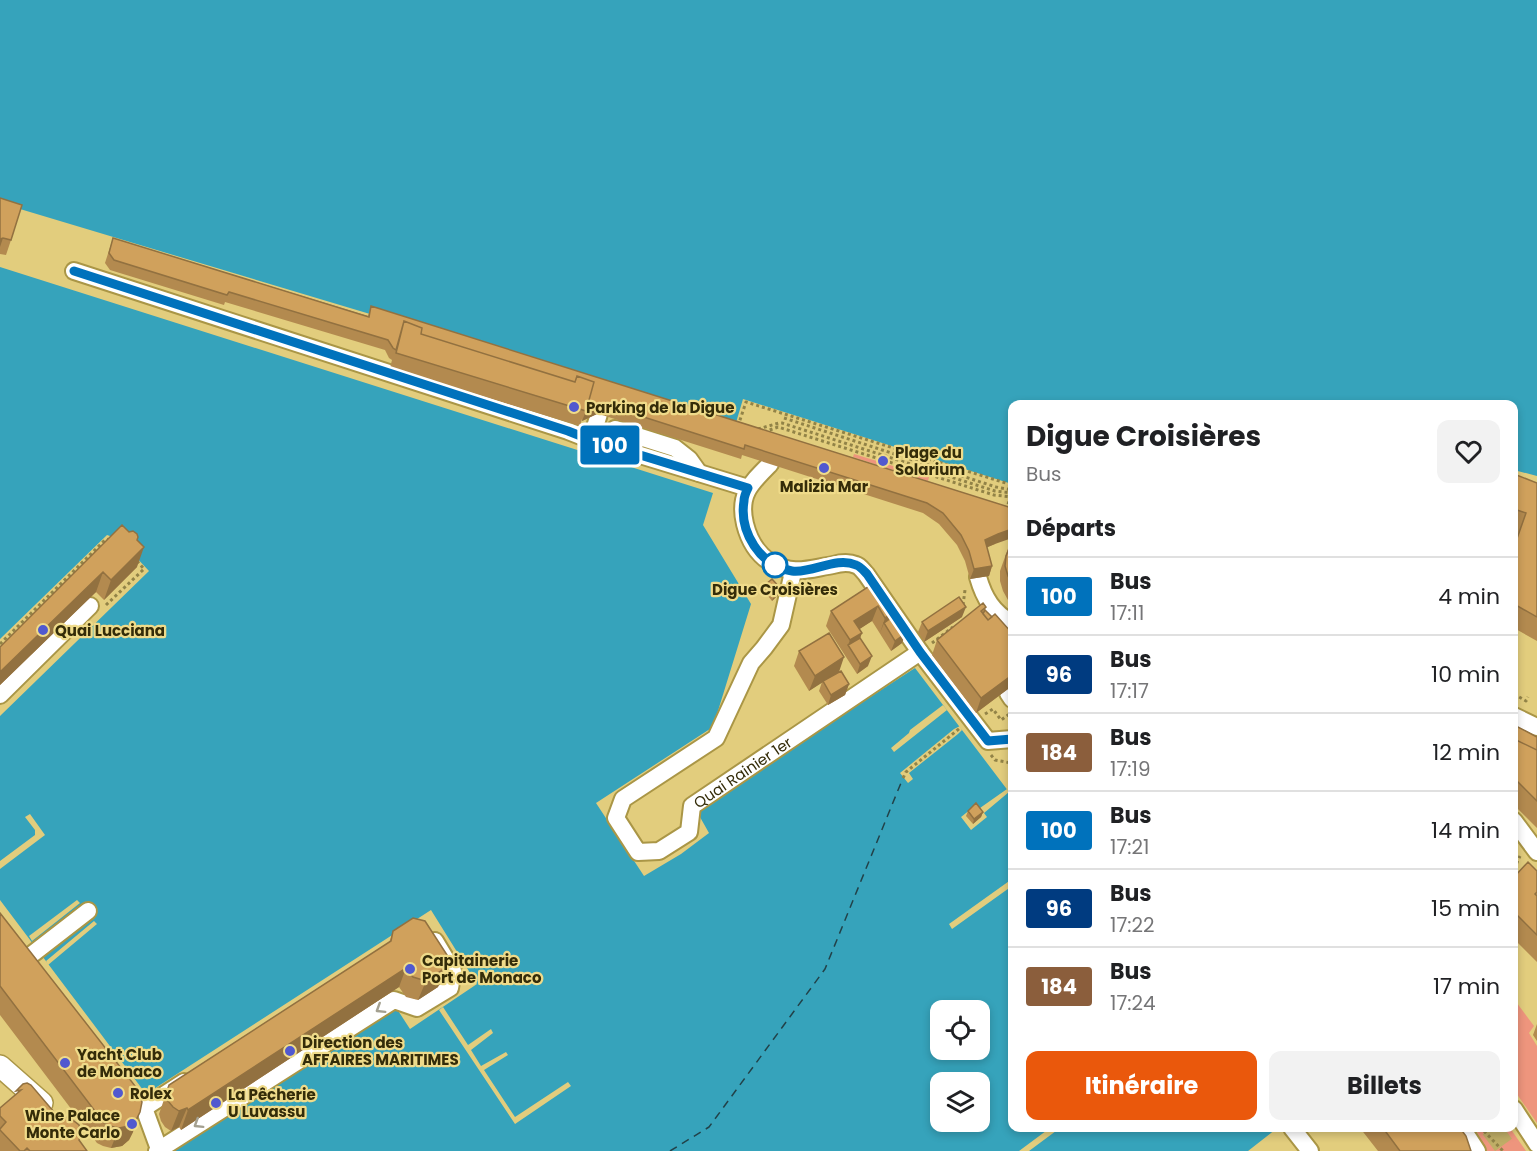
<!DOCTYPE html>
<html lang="fr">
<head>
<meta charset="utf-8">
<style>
	:root { --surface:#fff; --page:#f2f2f2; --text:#202124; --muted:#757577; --line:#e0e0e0; --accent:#ea580c }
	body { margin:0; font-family:Poppins,sans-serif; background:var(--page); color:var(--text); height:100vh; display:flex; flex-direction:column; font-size:22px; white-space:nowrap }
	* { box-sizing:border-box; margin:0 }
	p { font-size:20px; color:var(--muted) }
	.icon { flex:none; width:33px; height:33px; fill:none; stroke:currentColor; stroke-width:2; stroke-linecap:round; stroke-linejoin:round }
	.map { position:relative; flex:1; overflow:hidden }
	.sheet { position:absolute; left:1008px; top:400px; width:510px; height:732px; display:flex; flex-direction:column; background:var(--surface); border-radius:12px; box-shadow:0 3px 9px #0003 }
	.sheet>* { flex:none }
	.badge { padding:0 12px; border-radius:4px; font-size:21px; line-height:39px }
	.tools { position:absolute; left:930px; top:1000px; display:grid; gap:12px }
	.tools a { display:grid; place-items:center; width:60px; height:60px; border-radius:12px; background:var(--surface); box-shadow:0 3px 9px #0003; font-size:30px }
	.map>.badge { position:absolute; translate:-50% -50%; box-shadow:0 0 0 3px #fff }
	h2 { padding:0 18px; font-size:22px; line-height:54px }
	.round { display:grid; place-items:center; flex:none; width:63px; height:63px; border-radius:12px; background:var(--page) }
	.overview { display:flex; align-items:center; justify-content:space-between; height:102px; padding:0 18px }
	h1 { font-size:28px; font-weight:700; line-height:45px }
	.action { display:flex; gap:12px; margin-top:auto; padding:12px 18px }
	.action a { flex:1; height:69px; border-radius:12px; background:var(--accent); color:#fff; font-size:24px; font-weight:700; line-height:69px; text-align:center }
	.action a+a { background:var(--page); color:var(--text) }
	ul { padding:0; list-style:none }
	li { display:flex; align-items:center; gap:18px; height:78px; padding:0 18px; border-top:2px solid var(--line) }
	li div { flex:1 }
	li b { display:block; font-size:22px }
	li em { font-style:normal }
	li .badge { min-width:66px; font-weight:700; text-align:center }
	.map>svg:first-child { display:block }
</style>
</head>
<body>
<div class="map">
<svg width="1537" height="1151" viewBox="0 0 1537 1151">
	<rect width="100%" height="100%" fill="#e2cd7d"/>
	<!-- green -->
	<path fill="#ee957d" d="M854 454 929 477 928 481 853 457Z
		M1514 999 1534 1026 1529 1033 1537 1046V1123L1514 1090Z
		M1475 1128H1510L1526 1151H1486Z"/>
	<!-- water -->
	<path fill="#36a3bb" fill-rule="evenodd" d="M0 0H1537V476L1514 470V405H1012V484L743 399 735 426 370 314 0 203Z
		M0 267 713 493 703 525 751 604 713 727 596 803 644 876 681 854 709 833 696 810 915 668 1012 796V1128L1276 1129 1248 1151H174L395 1006 410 1029 477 984 431 910 146 1094 0 900V716L149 571 119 539 107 535 0 639ZM940 1011H980V1050H940ZM940 1083H980V1122H940Z"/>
	<!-- pier -->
	<path fill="#e2cd7d" d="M943 705 947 710 894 752 891 748 909 733 910 730Z
		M960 726 962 730 958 734 909 773 913 779 908 783 900 773 954 729Z
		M1007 789 1009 792 984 813 987 817 971 830 961 817 976 805 980 808Z
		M30 814 45 835 0 869V861L35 835V830L25 817Z
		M1012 879V886L952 929 949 924Z
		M77 900 80 903 32 941 29 936Z
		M94 921 97 924 48 965 46 961Z
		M443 1007 468 1045 491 1029 493 1033 471 1050 481 1066 506 1052 508 1055 484 1070 515 1117 568 1082 571 1086 515 1124 439 1010Z
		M1050 1128H1060L1029 1151H1019Z"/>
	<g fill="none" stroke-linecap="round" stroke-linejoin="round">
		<!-- ferry -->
		<path stroke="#224249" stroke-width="1.5" stroke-dasharray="8 6" stroke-linecap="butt" d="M670 1151 709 1127 825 969 903 778"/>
		<!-- minor-tunnel -->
		<path stroke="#bfad66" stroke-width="16" stroke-dasharray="16 8" stroke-linecap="butt" d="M575 404C573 410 574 414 580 418L615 429"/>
		<!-- major-tunnel -->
		<path stroke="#bfad66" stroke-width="21" stroke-dasharray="21 10" stroke-linecap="butt" d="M1491 1128 1508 1151"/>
		<!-- minor casing -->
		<g stroke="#aa9646" stroke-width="20">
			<g id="minor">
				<path d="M74 271 568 431 591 440 748 488"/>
				<path d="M615 429 675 448 689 459 699 473"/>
				<path d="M591 440 599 414"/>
				<path d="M770 464C750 484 738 495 745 524 749 540 756 553 770 562 793 576 808 569 833 565 840 563 849 562 856 565 860 566 863 571 866 574L920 652 988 741 1012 739"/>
				<path id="s1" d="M793 572 781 625 764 648 751 663 716 738 623 799 616 818 638 852 659 851 689 832 692 806 920 652"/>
				<path d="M978 577C984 598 993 613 1012 623"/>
				<path d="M1012 689 1008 693 1012 699"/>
				<path d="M0 695 90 606"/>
				<path d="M1514 716 1537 727"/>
				<path d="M1514 821 1537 852"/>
				<path d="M26 959 88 911"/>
				<path d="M139 1101 144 1108 159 1149"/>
				<path d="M144 1108 184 1082"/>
				<path d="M1514 1109 1537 1144"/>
				<path d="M1292 1128 1310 1151"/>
				<path d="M1462 1128 1477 1151"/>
				<path d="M157 1151 394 1000 417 1008 450 988 453 971 435 941"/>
			</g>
		</g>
		<!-- major casing -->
		<g stroke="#aa9646" stroke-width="24">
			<path id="major" d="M0 1066 42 1103"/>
		</g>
		<!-- path -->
		<path stroke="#928347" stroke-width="3" stroke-dasharray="3 3" stroke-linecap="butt" d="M784 418 996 487 1012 490
			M738 426 746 402 1012 485
			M758 429 779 423H782L995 491 1012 493
			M764 432 778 427 994 495 1012 497
			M947 465V467L955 470V468
			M1006 510 1011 496
			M106 605 144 569 137 561
			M963 605 965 590 966 588
			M932 643 953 627
			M0 644 106 539 109 540
			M1514 694 1526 701 1528 697
			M985 714 993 709 1001 720 1011 713
			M991 755 995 760 1011 763 1012 764
			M903 778 906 772 960 728
			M1514 869 1520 856
			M1484 1131 1503 1151"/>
		<!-- minor -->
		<use href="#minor" stroke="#fff" stroke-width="16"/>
		<!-- major -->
		<use href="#major" stroke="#fff" stroke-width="21"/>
	</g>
	<!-- wall -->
	<path fill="#b38a4f" d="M0 198 11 240 6 255 0 254Z
		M113 238 368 316 371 306 1012 508 995 544 987 547 992 566 989 576 970 579 965 561 957 545 939 524 923 513 742 455 741 459 599 414H597L582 421V419L580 426 390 368 392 360 389 358 385 350 225 302 224 305 110 270 105 263Z
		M1514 474 1537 483V641L1514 628V547L1519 533 1514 531Z
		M1012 539V603L1008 600 1003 591 1000 581V571L1011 540Z
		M137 540V567L104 600 96 592 0 685V647Z
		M877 581 896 611 894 616 906 633 902 643 891 651 872 621 859 629 862 633 860 638 868 666 857 674 826 626 831 611Z
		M765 585 779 594 772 601 763 590Z
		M986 607 985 610 992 617 1012 633V686L976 713 932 655 937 640Z
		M962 617 924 642 918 632 922 622Z
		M799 651 839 672 849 684 845 695 828 705 819 691 822 682 809 691 794 666Z
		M1514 725 1537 737V828L1514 805Z
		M968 811 983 812 981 817 973 824 966 816Z
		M1537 871V962L1514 939V877Z
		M0 913 133 1132 129 1140 122 1146 111 1148 103 1146 97 1143 0 1015Z
		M393 931 445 968 438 987 418 1000 406 997 399 987 181 1130 179 1127 171 1131 165 1127 161 1121 159 1114 169 1085 389 943Z
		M1537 1024V1041L1533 1035Z
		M0 1108 79 1140 87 1151H0Z
		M1360 1128H1460L1471 1151H1378Z"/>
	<!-- shaded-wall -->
	<path fill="#927140" d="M3 238 0 247V239Z
		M601 404 597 414 582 421 586 411Z
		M1012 529V538L995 544 981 550 985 540 998 534Z
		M144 547 137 567 104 600 111 580Z
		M992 566 989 576 970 579 974 569Z
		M103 572 96 592 0 685V672Z
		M781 589 779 594 772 601 774 596Z
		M878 606 872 621 849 636 854 621Z
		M966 607 962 617 924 642 928 631Z
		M896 611 891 626 884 623 880 633 885 618Z
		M862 633 856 648 848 645 850 640Z
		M906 633 902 643 891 651 895 641Z
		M872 656 868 666 857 674 860 664Z
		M844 657 839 672 809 691 815 676Z
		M1012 675V686L976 713 981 698Z
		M849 684 845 695 828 705 831 695Z
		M983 812 981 817 973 824 974 819Z
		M406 968 399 987 181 1130 188 1110Z
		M445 968 438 987 418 1000 426 981Z
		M187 1108 179 1127 171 1131 179 1111Z
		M140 1112 133 1132 129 1140 122 1146 111 1148 119 1128Z"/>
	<!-- building -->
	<path fill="#d0a15c" stroke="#927140" stroke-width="1.5" d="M0 198 22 205 11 240 3 238 0 239Z
		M113 238 369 317 371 306 1012 508V529L998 534 985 540 992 566 974 569 969 551 961 535 943 513 927 503 745 445 744 449 603 404H601L586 411 594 382 577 376 575 382 421 334 422 328 404 321 396 350 393 348 388 340 229 292 227 295 114 260 109 253Z
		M404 321 422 328 421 334 575 382 577 376 594 382 586 411 396 353Z
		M1514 474 1537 483V617L1514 604V547L1526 513 1514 509Z
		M122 525 129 532 133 531 137 534 138 537 137 540 144 547 111 580 103 572 0 672V647Z
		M1012 542V583L1008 576 1005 566 1006 556Z
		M772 579 781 589 774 596 765 585Z
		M877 581 896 611 885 618 878 606 854 621 862 633 850 640 831 611Z
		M959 597 966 607 928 631 922 622Z
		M983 603 986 607 981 611 988 620 995 614 1012 633V675L981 698 937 640Z
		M985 610 992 617 988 620 983 614Z
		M894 616 906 633 895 641 884 623Z
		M829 633 844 657 815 676 799 651Z
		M860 638 872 656 860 664 848 645Z
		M841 671 849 684 831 695 823 681Z
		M1514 725 1537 737V750L1514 739Z
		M1514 739 1537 750V801L1514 778Z
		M976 803 983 812 974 819 968 811Z
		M1528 862 1537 871V892L1535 894 1537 896V935L1514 912V877Z
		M0 913 139 1091 142 1102 140 1112 136 1120 129 1126 119 1128 110 1126 104 1123 0 986Z
		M413 918 425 921 447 955 445 968 426 981 413 977 406 968 188 1110 187 1108 179 1111 173 1107 168 1101 166 1094 169 1085 391 941 393 931Z
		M27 1083 31 1085 60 1119 65 1117 70 1118 79 1125 81 1133 79 1140 87 1151H30L27 1148 24 1151H20L0 1130V1129L6 1122 0 1116V1108L21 1090 16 1091 23 1084Z
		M1383 1128H1460L1466 1136 1471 1151H1400Z"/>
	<!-- one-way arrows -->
	<defs><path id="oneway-chevron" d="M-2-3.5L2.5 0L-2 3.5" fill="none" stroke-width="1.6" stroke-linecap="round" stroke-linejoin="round" transform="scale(1.5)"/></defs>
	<g stroke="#a4a090">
		<use href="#oneway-chevron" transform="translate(380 1009) rotate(148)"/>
		<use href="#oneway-chevron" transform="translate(198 1124) rotate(148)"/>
	</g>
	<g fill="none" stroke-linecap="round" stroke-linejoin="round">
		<!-- line casing -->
		<g stroke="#fff" stroke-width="14">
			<path id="line" d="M74 271 568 431 591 440 748 488C746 492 744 497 744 501 739 532 760 566 792 571 812 574 836 556 856 565 860 566 864 571 867 574L920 652 988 741 1012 739"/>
		</g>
		<!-- line -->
		<use href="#line" stroke="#0072bc" stroke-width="9"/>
	</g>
	<!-- markers -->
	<g fill="#5159cf" stroke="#efdb8a" stroke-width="2">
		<circle cx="574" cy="407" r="6"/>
		<circle cx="883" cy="461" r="6"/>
		<circle cx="824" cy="468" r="6"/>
		<circle cx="43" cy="630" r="6"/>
		<circle cx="410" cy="969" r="6"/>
		<circle cx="290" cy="1051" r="6"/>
		<circle cx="65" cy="1063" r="6"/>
		<circle cx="118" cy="1093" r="6"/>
		<circle cx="216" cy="1103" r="6"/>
		<circle cx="132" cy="1124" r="6"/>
	</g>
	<circle fill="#fff" stroke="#0072bc" stroke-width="3" cx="775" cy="565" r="12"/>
	<g text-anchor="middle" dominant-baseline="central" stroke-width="4.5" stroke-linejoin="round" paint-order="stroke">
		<!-- poi labels -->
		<g font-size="15" font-weight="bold" fill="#342c09" stroke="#efdb8a" text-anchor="start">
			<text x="586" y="407">Parking de la Digue</text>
			<text x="895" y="452">Plage du<tspan x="895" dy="17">Solarium</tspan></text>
			<text x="824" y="486" text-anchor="middle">Malizia Mar</text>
			<text x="55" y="630">Quai Lucciana</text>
			<text x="422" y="960">Capitainerie<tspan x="422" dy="17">Port de Monaco</tspan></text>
			<text x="302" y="1042">Direction des<tspan x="302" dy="17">AFFAIRES MARITIMES</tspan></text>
			<text x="77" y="1054">Yacht Club<tspan x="77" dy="17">de Monaco</tspan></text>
			<text x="130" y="1093">Rolex</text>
			<text x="228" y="1094">La Pêcherie<tspan x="228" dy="17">U Luvassu</tspan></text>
			<text x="120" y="1115" text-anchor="end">Wine Palace<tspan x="120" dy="17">Monte Carlo</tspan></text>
		</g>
		<!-- stop labels -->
		<g font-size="15" font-weight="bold" fill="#342c09" stroke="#efdb8a">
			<text x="775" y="589">Digue Croisières</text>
		</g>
		<!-- street labels -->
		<g font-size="15" fill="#342c09" stroke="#efdb8a">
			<text stroke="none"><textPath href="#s1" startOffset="501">Quai Rainier 1er</textPath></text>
		</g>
	</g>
</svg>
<div class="tools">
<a><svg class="icon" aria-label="locate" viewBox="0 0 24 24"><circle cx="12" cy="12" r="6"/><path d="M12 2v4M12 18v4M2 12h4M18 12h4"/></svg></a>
<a><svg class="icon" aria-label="layers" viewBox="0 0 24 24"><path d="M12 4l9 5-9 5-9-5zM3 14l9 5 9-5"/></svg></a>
</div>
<b class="badge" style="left:610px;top:445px;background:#0072bc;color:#fff">100</b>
<section class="sheet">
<div class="overview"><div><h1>Digue Croisières</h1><p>Bus</p></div><a class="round"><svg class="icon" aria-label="heart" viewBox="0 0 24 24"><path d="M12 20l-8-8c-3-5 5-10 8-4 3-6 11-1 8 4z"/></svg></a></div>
<h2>Départs</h2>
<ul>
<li><span class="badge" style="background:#0072bc;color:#fff">100</span><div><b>Bus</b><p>17:11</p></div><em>4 min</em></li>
<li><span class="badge" style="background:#003b80;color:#fff">96</span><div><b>Bus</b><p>17:17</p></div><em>10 min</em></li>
<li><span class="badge" style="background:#8b5e3c;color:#fff">184</span><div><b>Bus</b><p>17:19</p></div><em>12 min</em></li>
<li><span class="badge" style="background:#0072bc;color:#fff">100</span><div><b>Bus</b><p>17:21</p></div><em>14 min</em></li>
<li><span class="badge" style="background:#003b80;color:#fff">96</span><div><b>Bus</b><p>17:22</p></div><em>15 min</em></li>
<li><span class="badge" style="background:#8b5e3c;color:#fff">184</span><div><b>Bus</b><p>17:24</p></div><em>17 min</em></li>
</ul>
<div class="action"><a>Itinéraire</a><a>Billets</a></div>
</section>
</div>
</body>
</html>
